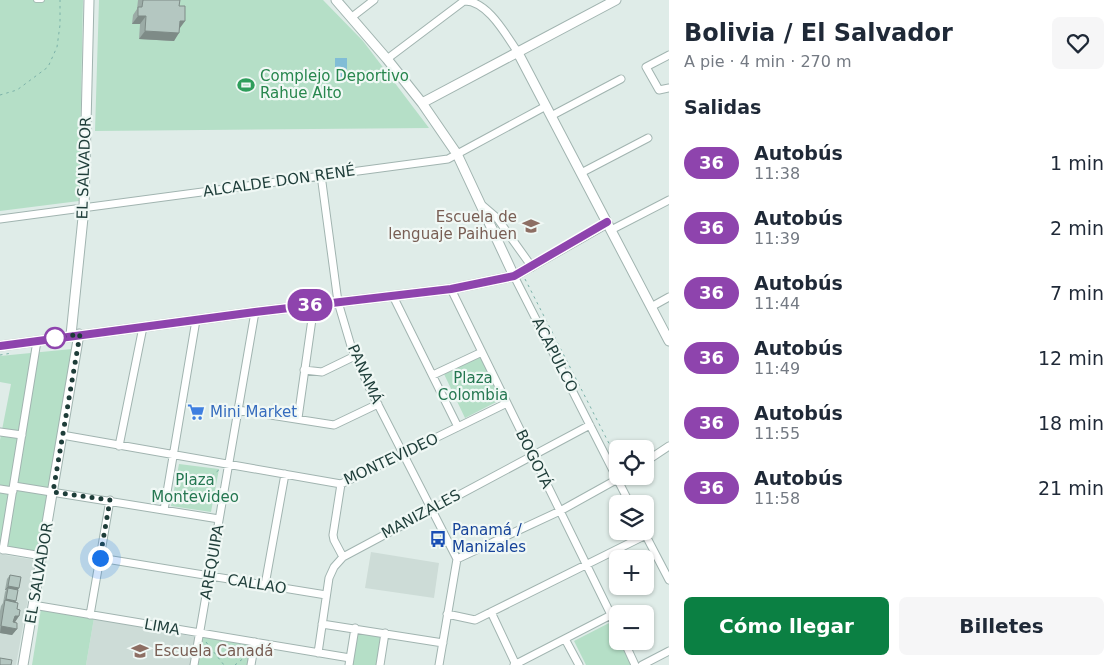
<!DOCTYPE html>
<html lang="es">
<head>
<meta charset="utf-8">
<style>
	:root { --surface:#fff; --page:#f6f6f7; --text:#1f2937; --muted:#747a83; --accent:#0b8043 }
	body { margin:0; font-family:"DejaVu Sans",sans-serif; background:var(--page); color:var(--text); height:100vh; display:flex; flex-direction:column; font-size:19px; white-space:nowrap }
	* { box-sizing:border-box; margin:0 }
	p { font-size:16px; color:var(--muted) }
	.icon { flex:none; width:28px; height:28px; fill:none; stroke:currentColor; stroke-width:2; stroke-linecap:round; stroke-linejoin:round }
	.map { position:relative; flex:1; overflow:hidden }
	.side { display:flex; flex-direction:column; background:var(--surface); width:450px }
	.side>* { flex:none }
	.badge { padding:0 10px; border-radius:16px; font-size:18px; line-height:32px }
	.controls { position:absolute; left:609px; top:440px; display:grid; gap:10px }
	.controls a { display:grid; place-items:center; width:45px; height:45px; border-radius:8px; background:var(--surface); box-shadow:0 1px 4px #0004; font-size:25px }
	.you { position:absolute; width:25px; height:25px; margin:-12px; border:4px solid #fff; border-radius:50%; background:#1a73e8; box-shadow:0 0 0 8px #1a73e833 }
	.map>.badge { position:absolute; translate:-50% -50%; box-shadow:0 0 0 2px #fff }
	h2 { padding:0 15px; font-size:19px; line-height:45px }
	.round { display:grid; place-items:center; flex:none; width:52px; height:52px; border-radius:8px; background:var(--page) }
	.summary { display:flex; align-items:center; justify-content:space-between; height:85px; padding:0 15px }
	h1 { font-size:24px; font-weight:700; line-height:38px }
	.cta { display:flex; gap:10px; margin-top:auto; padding:10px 15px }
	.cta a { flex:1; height:58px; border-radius:8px; background:var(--accent); color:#fff; font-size:20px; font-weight:700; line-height:58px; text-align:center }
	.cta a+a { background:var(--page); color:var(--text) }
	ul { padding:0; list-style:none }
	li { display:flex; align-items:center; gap:15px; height:65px; padding:0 15px }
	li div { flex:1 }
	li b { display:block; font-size:19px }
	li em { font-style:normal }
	li .badge { min-width:55px; font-weight:700; text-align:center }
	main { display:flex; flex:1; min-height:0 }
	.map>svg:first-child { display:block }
</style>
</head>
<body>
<main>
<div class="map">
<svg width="669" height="665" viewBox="0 0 669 665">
	<rect width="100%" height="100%" fill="#dfece8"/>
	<!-- built -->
	<path fill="#cddcd7" d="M371 552 439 563 434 598 365 588Z
		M0 554 35 560 16 665H0Z
		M94 618 195 637 190 665H86Z"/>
	<!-- green -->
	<path fill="#b5dfc7" d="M0 0H83L79 201 0 211Z
		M99 0H323L363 41 429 128 95 131Z
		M72 349 40 552 0 545V440L11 384 0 382V356Z
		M482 356 502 399 465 418 444 374Z
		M179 464 219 469 211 512 171 506Z
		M41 609 94 618 86 665H32Z
		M611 622 617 635 618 641H621L632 664 630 665H586L574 641Z
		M357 631 382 635 378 665H351Z
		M202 637 252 645 249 665H198Z"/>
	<!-- water -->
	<path fill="#81bdd6" d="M335 58H347V81H335Z"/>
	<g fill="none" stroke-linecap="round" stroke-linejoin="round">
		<!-- service casing -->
		<g stroke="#a1b4b0" stroke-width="5.5">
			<path id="service" d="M36 0H42"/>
		</g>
		<!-- minor casing -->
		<g stroke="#a1b4b0" stroke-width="9">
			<path id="minor" d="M352 17 374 0
				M669 55 646 67 659 90 669 88
				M387 59 464 1C487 0 506 35 517 51
				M551 116 621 79
				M581 173 648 138
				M321 175 338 302 351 346 368 385 457 559
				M483 206 497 218 532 267
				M0 219 448 159 546 106
				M611 230 669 200
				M514 276 630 504
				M451 289 618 629
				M393 296 458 427
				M651 307 669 297
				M304 370 322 372 355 356
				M433 375 482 352
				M238 410 334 425 378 404
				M298 418 314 305
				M0 432 22 435
				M62 435 341 484 507 403
				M119 446 143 327
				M645 462 669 446
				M341 484 333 535 334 540 343 557
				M14 486 219 519
				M0 489 13 491
				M164 510 196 320
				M644 532 669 580
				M0 549 42 556
				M3 550 37 341
				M100 558 326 595
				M457 559 560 511 623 476
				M265 585 285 474
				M33 605 350 658
				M491 612 516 665
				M447 614 475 620 646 535
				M90 615 110 500
				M322 624 443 643
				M565 639 579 665
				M624 641 635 665
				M318 653 329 578 334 567 343 557 590 425
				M194 665 255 312
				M251 665 255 642
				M349 665 355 628
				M380 665 385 633
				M439 665 457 559
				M514 665 611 615
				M642 665 669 651"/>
		</g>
		<!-- tertiary casing -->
		<g stroke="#a1b4b0" stroke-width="11">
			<path id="tertiary" d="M336 0 387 59 422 103 457 154 514 276
				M517 51 669 341
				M422 103 616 0
				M71 335 84 208 89 0
				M0 346 255 312 451 289 514 276 607 223
				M23 665 79 334"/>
		</g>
		<!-- path -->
		<path stroke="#7cb2a9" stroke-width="1" stroke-dasharray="2.5 4" stroke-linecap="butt" d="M0 95 17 90 48 67 57 47 60 25V0
			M525 279 618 461
			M0 355 12 353
			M175 503 219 470
			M206 642 224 665
			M235 665 245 657"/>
		<!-- service -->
		<use href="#service" stroke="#fff" stroke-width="4"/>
		<!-- minor -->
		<use href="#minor" stroke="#fff" stroke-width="7"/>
		<!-- tertiary -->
		<use href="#tertiary" stroke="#fff" stroke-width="9"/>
	</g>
	<!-- wall -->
	<path fill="#9baba6" d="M138 0H180L179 6 185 21 180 28 174 41 139 39 140 24H132L133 15 137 9Z
		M10 575 19 588 18 590 15 602 19 616 15 622 17 629 12 635 0 633V611L1 606 3 603 5 592 6 590H5L7 579Z"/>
	<!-- shaded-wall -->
	<path fill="#7e8b87" d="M138 16H146L140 24H132Z
		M180 21H185L179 29Z
		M145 31 179 33 174 41 139 39Z
		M8 586 19 588 16 592 8 588 6 590H5Z
		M6 599 16 601 14 605 5 600 3 603Z
		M15 616H19L15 622H10Z
		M1 626 17 629 12 635 0 633Z"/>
	<!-- building -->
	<path fill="#b4c7c1" stroke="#7e8b87" d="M143 0H180L179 6H185V21H180L179 33 145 31 146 16H138V7H142Z
		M10 575 21 577 19 588 8 586Z
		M8 588 18 590 16 601 6 599Z
		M5 600 18 603 17 609 20 610 19 616H15L13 622 17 623V629L1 626Z
		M0 658 12 660 11 665H0Z"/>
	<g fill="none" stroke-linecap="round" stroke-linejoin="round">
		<!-- line casing -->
		<g stroke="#fff" stroke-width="11">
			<path id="line" d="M0 346 255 312 451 289 514 276 607 222"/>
		</g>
		<!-- line -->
		<use href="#line" stroke="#8e44ad" stroke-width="8"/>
		<!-- walk -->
		<path stroke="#1e3d39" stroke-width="5" stroke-dasharray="0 9" d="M55 338 80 334 53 492 110 500 100 558"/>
	</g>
	<!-- icons -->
	<defs>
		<g id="stadium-bare" transform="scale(1.35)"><path d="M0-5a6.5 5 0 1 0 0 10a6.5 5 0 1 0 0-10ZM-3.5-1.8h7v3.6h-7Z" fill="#2e9e5b" stroke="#f0f8f5" stroke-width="2.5" paint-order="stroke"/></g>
		<g id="school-bare" transform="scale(1.35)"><path d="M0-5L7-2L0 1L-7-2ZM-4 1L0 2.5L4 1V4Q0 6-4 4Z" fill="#8d6e63" stroke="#f0f8f5" stroke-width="2.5" paint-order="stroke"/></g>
		<g id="supermarket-bare" transform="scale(1.35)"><path d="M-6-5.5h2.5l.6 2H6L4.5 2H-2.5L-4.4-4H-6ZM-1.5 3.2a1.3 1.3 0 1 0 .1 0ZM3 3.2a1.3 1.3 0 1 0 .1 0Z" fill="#3f7fe0" stroke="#f0f8f5" stroke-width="2.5" paint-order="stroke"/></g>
		<g id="bus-bare" transform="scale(1.35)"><path d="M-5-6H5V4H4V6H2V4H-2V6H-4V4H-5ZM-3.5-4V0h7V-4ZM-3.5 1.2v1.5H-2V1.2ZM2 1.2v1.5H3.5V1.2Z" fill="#1a4fb4" stroke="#f0f8f5" stroke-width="2.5" paint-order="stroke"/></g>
	</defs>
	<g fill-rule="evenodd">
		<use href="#stadium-bare" x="246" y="85"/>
		<use href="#school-bare" x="531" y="226"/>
		<use href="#supermarket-bare" x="196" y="412"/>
		<use href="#bus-bare" x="438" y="539"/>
		<use href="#school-bare" x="140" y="651"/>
	</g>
	<!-- markers -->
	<circle fill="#fff" stroke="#8e44ad" stroke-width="2.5" cx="55" cy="338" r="10"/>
	<g text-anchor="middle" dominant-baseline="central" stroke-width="4.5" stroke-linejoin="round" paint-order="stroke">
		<!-- leisure labels -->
		<g font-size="15" fill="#27864d" stroke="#f0f8f5" text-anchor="start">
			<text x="260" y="76">Complejo Deportivo<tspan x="260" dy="17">Rahue Alto</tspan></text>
		</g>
		<!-- street labels -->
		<g font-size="15" fill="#1e3d39" stroke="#f0f8f5">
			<text transform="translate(84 168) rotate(-88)">EL SALVADOR</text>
			<text transform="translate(279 181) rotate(-8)">ALCALDE DON RENÉ</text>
			<text transform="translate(555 355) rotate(63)">ACAPULCO</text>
			<text transform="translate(365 374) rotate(66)">PANAMÁ</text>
			<text transform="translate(391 459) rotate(-25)">MONTEVIDEO</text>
			<text transform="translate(534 459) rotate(64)">BOGOTÁ</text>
			<text transform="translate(421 514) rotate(-28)">MANIZALES</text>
			<text transform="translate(212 562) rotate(-80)">AREQUIPA</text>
			<text transform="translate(39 573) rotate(-80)">EL SALVADOR</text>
			<text transform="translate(257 584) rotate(9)">CALLAO</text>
			<text transform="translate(162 627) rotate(10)">LIMA</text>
		</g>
		<!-- education labels -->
		<g font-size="15" fill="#785e54" stroke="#f0f8f5" text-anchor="end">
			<text x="517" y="217">Escuela de<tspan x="517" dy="17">lenguaje Paihuen</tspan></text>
			<text x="154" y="651" text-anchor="start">Escuela Canadá</text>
		</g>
		<!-- park labels -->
		<g font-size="15" fill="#257751" stroke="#f0f8f5">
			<text x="473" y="378">Plaza<tspan x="473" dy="17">Colombia</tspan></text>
			<text x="195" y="480">Plaza<tspan x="195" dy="17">Montevideo</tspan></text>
		</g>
		<!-- shop labels -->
		<g font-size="15" fill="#366cbe" stroke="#f0f8f5" text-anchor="start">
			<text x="210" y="412">Mini Market</text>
		</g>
		<!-- transit labels -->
		<g font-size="15" fill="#164399" stroke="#f0f8f5" text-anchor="start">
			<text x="452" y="530">Panamá /<tspan x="452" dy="17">Manizales</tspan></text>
		</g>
	</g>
</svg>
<div class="controls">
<a><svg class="icon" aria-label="locate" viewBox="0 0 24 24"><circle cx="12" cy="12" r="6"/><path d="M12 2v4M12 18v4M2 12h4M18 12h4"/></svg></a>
<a><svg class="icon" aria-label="layers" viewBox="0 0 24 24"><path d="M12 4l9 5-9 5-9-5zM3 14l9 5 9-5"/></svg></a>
<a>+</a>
<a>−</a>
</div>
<div class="you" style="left:100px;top:558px"></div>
<b class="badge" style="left:310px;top:305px;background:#8e44ad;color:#fff">36</b>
</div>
<section class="side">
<div class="summary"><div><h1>Bolivia / El Salvador</h1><p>A pie · 4 min · 270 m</p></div><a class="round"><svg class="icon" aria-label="heart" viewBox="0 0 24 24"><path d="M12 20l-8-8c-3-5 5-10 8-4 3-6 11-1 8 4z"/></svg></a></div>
<h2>Salidas</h2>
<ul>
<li><span class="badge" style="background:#8e44ad;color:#fff">36</span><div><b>Autobús</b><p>11:38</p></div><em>1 min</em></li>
<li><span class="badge" style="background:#8e44ad;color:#fff">36</span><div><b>Autobús</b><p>11:39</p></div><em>2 min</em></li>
<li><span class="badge" style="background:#8e44ad;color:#fff">36</span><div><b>Autobús</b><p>11:44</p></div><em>7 min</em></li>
<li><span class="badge" style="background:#8e44ad;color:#fff">36</span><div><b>Autobús</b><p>11:49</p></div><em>12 min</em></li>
<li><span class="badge" style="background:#8e44ad;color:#fff">36</span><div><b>Autobús</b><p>11:55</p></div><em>18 min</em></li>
<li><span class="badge" style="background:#8e44ad;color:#fff">36</span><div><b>Autobús</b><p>11:58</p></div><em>21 min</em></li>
</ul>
<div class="cta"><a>Cómo llegar</a><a>Billetes</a></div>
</section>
</main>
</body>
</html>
